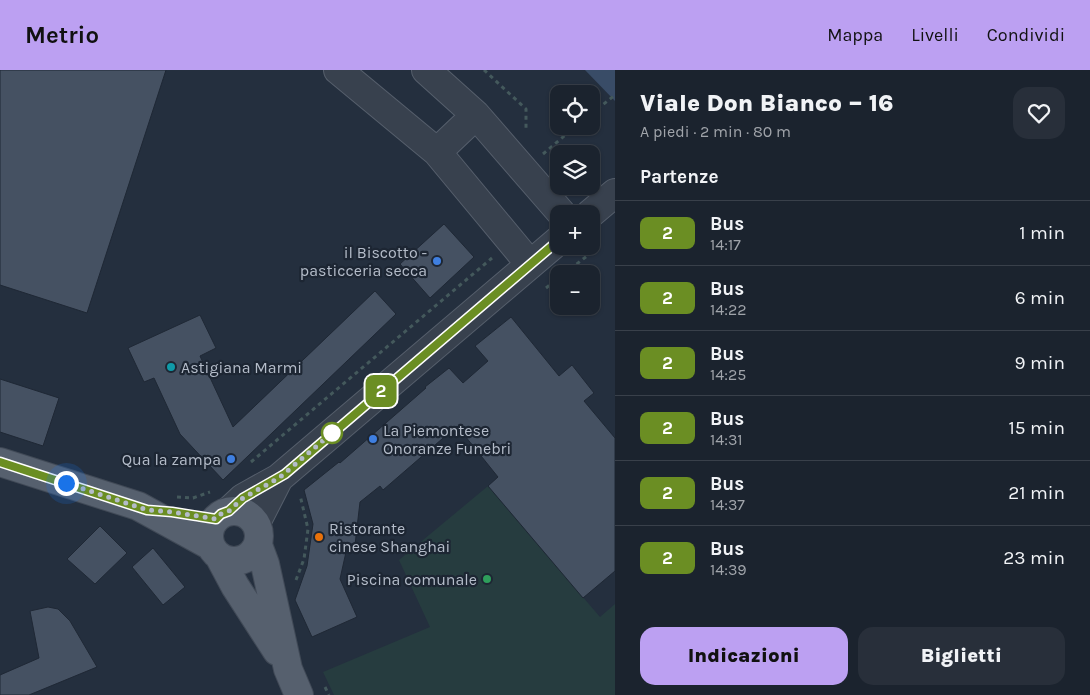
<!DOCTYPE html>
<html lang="it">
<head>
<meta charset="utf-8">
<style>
	:root { --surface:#1b232e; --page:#282f3a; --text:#f1f3f6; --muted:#a0a4aa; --line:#39404a; --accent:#bca0f2 }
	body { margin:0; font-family:Karla,sans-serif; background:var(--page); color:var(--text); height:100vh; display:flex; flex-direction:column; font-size:19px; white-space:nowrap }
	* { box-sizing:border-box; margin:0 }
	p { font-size:16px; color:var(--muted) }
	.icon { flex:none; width:28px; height:28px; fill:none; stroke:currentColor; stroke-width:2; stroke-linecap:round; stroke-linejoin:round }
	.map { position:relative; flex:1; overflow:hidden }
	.panel { display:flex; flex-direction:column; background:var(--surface); width:475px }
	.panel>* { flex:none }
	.badge { padding:0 10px; border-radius:8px; font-size:18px; line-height:32px }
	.tools { position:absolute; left:550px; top:15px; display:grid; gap:10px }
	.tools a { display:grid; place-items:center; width:50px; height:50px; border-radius:10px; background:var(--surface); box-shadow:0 1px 4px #0004,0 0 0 1px var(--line); font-size:25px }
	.you { position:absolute; width:25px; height:25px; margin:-12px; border:4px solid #fff; border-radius:50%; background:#1a73e8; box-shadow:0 0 0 8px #1a73e833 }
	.map>.badge { position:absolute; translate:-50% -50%; box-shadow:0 0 0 2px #fff }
	h2 { padding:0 25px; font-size:19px; line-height:45px }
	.round { display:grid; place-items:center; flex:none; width:52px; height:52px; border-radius:15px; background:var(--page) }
	.headline { display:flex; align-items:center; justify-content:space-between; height:85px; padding:0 25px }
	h1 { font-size:24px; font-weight:800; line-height:38px }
	.action { display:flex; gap:10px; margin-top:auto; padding:10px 25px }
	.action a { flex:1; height:58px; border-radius:15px; background:var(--accent); color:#111; font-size:20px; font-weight:800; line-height:58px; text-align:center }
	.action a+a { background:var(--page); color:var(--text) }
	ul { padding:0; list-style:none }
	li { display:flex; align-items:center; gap:15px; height:65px; padding:0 25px; border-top:1px solid var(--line) }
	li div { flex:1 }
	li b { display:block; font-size:19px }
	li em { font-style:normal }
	li .badge { min-width:55px; font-weight:700; text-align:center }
	header { display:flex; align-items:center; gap:30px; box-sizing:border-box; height:70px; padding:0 25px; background:var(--accent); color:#111 }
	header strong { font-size:24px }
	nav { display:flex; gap:28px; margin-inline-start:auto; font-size:18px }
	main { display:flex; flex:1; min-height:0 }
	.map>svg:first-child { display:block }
</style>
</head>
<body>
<header>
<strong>Metrio</strong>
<nav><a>Mappa</a><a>Livelli</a><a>Condividi</a></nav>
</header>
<main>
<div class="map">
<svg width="615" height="625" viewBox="0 0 615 625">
	<rect width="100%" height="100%" fill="#242f3e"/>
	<!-- green -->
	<path fill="#263c3f" d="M488 416 600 547 615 534V625H334L323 602 430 557 399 490Z"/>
	<!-- water -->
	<path fill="#394c67" d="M585 0H615V31Z"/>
	<!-- building -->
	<path fill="#455162" stroke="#1f2835" d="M0 0H166L87 243 0 215Z
		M444 154 474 187 430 228 400 194Z
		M375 221 396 244 223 410 180 364 154 308 144 312 128 278 200 245 216 278 200 286 233 357Z
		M511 247 559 306 572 295 594 323 584 331 615 368V501L583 528 488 416 498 407 457 356 383 420 380 416 360 432 355 475 348 473 340 509 357 547 312 567 295 530 307 496 313 454 304 420 339 392 340 393 426 318 425 317 449 298 463 313 488 291 475 276Z
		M0 309 59 328 43 376 0 362Z
		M100 456 127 483 95 514 67 489Z
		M153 478 185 517 163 535 132 497Z
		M48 537 58 539 70 551 97 597 29 625H0V605L39 588 30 541Z"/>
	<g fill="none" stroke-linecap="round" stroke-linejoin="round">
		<!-- minor casing -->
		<g stroke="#565f6c" stroke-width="30">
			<path id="minor" d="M338 0 437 82 530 194
				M426 0 476 45 562 144
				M437 82 476 45
				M590 144 615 123
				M279 408 559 170
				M229 441 243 428 279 408 256 453"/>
		</g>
		<!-- major casing -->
		<g stroke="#414a57" stroke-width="30">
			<path id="major" d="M0 392 138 436 211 476
				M209 466a25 25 0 1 1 50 0a25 25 0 1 1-50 0Z
				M258 475 265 494 288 599 299 625
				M219 486 235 516 277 581"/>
		</g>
		<!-- path -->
		<path stroke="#44595c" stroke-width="3" stroke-dasharray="4 4" stroke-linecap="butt" d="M484 0 526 39V61
			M591 44 615 25
			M543 84 576 56
			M564 204 592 182 587 176
			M546 218 559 208
			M251 392 492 188
			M177 427 193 428 210 422
			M296 510 304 489 308 459 300 425
			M325 617 329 625"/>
		<!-- minor -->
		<use href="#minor" stroke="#38414e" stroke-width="28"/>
		<!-- major -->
		<use href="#major" stroke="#56606e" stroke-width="28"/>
	</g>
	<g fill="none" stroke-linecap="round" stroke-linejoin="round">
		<!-- line casing -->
		<g stroke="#fff" stroke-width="11">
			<path id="line" d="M0 392 147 440 172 442 216 449 221 444 229 441 243 428 285 404 559 170"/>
		</g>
		<!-- line -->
		<use href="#line" stroke="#6b8e23" stroke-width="8"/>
		<!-- walk -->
		<path stroke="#b4bcc9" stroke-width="5" stroke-dasharray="0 9" d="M66 413 147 440 172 442 216 449 221 444 229 441 243 428 279 408 332 363"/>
	</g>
	<!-- markers -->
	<g fill="#3f7fe0" stroke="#1d2633" stroke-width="2">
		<circle cx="437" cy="191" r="5"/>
		<circle cx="373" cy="369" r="5"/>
		<circle cx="231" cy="389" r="5"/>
	</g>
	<circle fill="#0f9aa8" stroke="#1d2633" stroke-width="2" cx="171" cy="297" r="5"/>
	<circle fill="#fff" stroke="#6b8e23" stroke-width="2.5" cx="332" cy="363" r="10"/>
	<circle fill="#e8710a" stroke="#1d2633" stroke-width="2" cx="319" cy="467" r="5"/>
	<circle fill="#2e9e5b" stroke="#1d2633" stroke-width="2" cx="487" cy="509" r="5"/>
	<g text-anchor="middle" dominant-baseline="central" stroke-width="4.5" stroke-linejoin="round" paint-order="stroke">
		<!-- poi labels -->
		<g font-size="16" fill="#b4bcc9" stroke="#1d2633" text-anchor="end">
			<text x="427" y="182">il Biscotto -<tspan x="427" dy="18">pasticceria secca</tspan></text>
			<text x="181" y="297" text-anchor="start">Astigiana Marmi</text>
			<text x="383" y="360" text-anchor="start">La Piemontese<tspan x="383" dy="18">Onoranze Funebri</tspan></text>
			<text x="221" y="389">Qua la zampa</text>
			<text x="329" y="458" text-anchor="start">Ristorante<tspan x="329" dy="18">cinese Shanghai</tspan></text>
			<text x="477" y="509">Piscina comunale</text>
		</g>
	</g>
</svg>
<div class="tools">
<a><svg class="icon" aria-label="locate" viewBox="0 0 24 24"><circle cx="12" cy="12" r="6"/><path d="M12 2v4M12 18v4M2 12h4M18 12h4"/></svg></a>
<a><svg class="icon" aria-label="layers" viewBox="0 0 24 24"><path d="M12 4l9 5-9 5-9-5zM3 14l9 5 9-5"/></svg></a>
<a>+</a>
<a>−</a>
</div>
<div class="you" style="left:66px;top:413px"></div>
<b class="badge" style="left:381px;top:321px;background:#6b8e23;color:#fff">2</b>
</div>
<section class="panel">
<div class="headline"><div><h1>Viale Don Bianco – 16</h1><p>A piedi · 2 min · 80 m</p></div><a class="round"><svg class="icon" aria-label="heart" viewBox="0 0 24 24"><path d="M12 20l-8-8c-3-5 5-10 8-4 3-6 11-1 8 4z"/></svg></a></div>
<h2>Partenze</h2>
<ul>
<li><span class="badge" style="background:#6b8e23;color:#fff">2</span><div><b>Bus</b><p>14:17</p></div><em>1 min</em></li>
<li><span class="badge" style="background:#6b8e23;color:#fff">2</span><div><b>Bus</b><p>14:22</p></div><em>6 min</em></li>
<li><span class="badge" style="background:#6b8e23;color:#fff">2</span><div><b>Bus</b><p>14:25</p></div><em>9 min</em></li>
<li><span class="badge" style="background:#6b8e23;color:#fff">2</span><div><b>Bus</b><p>14:31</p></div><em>15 min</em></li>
<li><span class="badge" style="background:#6b8e23;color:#fff">2</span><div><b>Bus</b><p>14:37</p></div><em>21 min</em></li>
<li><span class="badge" style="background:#6b8e23;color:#fff">2</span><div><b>Bus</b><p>14:39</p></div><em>23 min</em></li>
</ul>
<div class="action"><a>Indicazioni</a><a>Biglietti</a></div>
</section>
</main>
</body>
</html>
